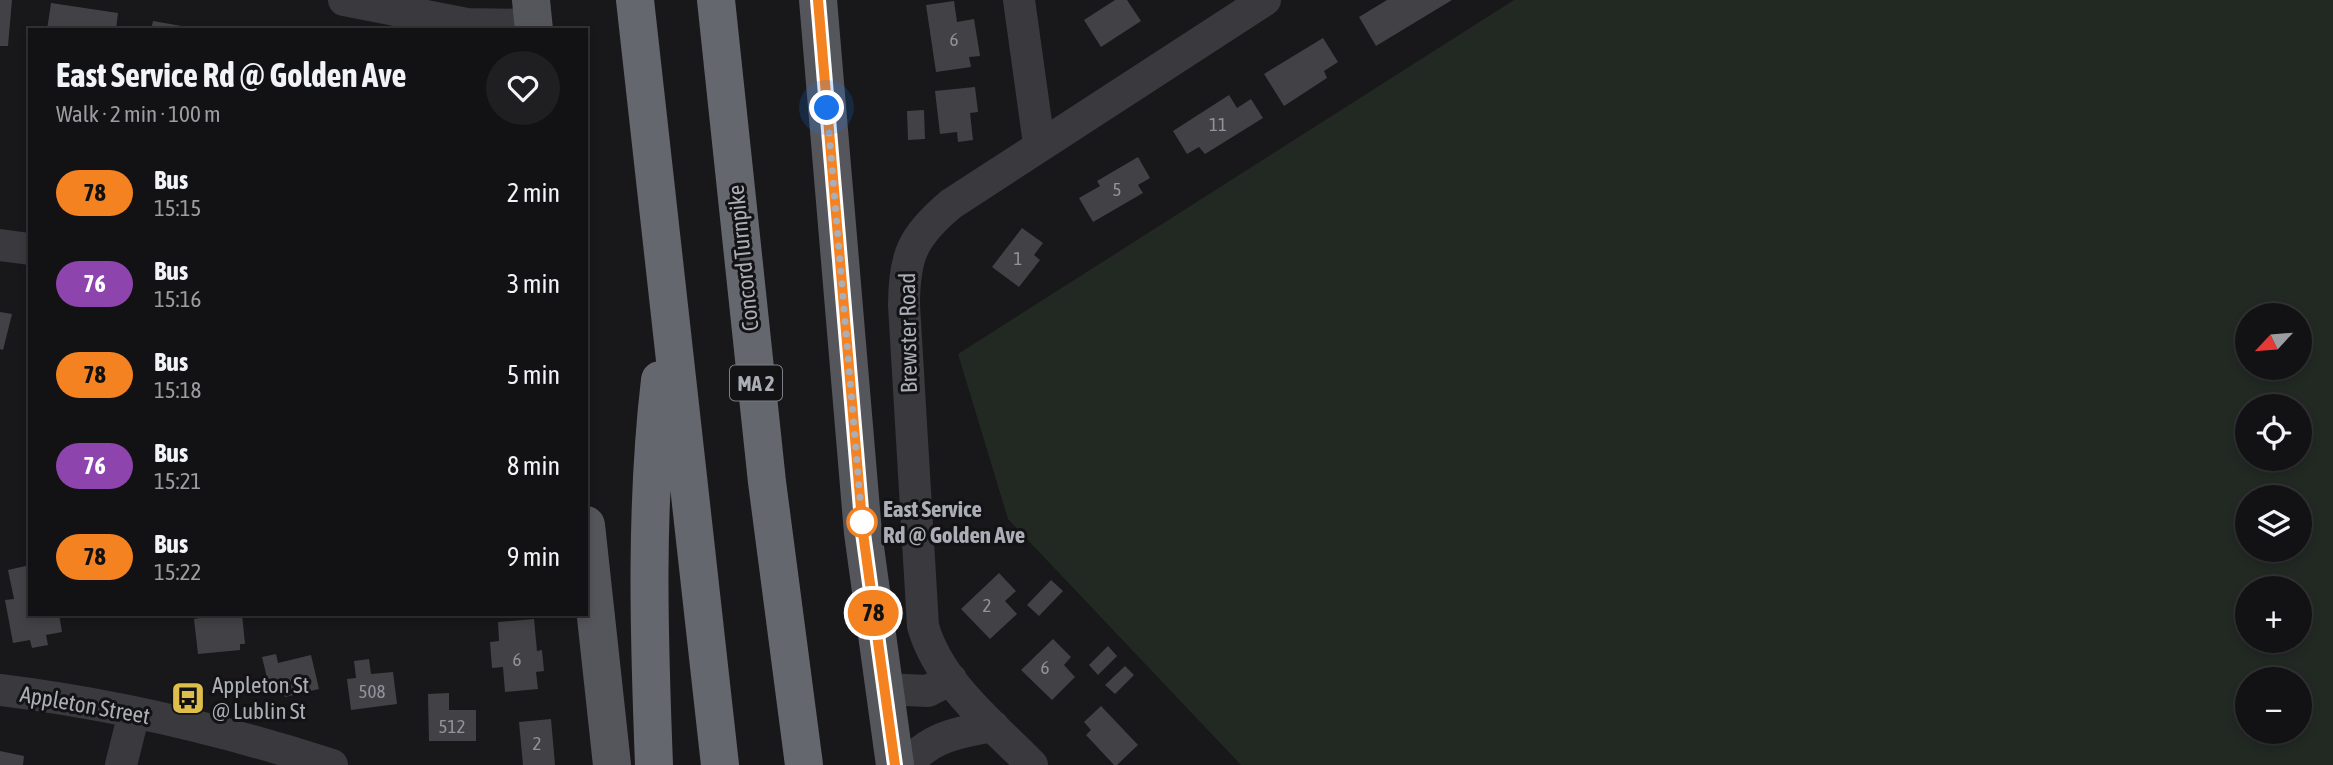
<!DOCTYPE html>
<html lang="en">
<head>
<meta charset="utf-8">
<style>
	:root { --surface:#121113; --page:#1f1f21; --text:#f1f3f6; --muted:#9c9da0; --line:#313133 }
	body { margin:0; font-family:"Asap Condensed",sans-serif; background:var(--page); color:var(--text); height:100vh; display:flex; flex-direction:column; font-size:26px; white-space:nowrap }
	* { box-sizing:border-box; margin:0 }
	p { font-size:23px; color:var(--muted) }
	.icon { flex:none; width:38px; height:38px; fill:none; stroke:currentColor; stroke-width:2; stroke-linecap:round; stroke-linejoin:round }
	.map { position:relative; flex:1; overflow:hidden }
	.side { position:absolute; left:28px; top:28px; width:560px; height:588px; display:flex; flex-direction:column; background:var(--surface); border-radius:0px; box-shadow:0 4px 10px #0003,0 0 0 2px var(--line) }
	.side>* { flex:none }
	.badge { padding:0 14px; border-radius:23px; font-size:24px; line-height:46px }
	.needle { width:46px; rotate:244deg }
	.tools { position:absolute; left:2235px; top:303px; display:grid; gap:14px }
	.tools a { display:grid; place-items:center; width:77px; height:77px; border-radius:50%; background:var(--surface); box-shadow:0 4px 10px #0003,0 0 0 2px var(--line); font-size:35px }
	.you { position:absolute; width:35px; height:35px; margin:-18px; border:5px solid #fff; border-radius:50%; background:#1a73e8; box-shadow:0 0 0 10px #1a73e833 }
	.map>.badge { position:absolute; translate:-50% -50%; box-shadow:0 0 0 4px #fff }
	.round { display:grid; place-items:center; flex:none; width:74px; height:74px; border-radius:37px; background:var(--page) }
	.summary { display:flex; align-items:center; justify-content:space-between; height:119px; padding:0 28px }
	h1 { font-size:33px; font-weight:700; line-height:52px }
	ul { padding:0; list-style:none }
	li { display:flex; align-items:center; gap:21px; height:91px; padding:0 28px }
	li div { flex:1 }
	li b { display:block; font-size:26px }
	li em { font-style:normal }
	li .badge { min-width:77px; font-weight:700; text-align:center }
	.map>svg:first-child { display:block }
</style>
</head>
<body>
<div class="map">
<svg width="2333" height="765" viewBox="0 0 2333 765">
	<rect width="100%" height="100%" fill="#181719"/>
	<!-- green -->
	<path fill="#222923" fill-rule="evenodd" d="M1514 0H2333V765H1241L1008 519 958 354ZM2247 315H2300V368H2247ZM2247 406H2300V458H2247ZM2247 497H2300V550H2247ZM2247 588H2300V640H2247ZM2247 679H2300V732H2247Z"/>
	<!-- building -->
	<path fill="#424246" d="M0 0H12L8 46H0Z
		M1115 0H1127L1141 21 1101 47 1084 20Z
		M1387 0H1452L1376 46 1359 17Z
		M954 1 957 22 974 19 980 56 969 57 971 67 936 72 926 5Z
		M51 3 118 13 116 30H47Z
		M153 21 193 28V30H151Z
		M1323 38 1338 62 1324 71 1327 78 1284 106 1264 74Z
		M975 87 978 112 970 113 973 140 958 142 957 132 940 134 935 91Z
		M1229 95 1237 108 1251 99 1263 118 1205 154 1199 147 1187 154 1173 131Z
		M924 110 925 139 908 140 907 111Z
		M1138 157 1150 178 1138 185 1143 193 1093 222 1079 198 1100 186 1097 181Z
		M1022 228 1043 243 1034 255 1040 260 1019 287 992 267Z
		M0 312 12 314 3 350 0 349Z
		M30 565V614H59L62 632 46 635 48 645 32 648 30 640 13 643 5 600 14 599 8 570Z
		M999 573 1016 591 1005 601 1017 614 990 639 961 609Z
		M1051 580 1063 591 1039 616 1027 605Z
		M205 614H242L245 644H240V650L198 654 194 619 205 617Z
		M534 619 537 651 542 650 544 671 536 672 538 689 505 692 503 667 492 668 490 642 499 641 498 622Z
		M1053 639 1071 657 1064 665 1075 677 1052 700 1021 670Z
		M1108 646 1117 656 1098 675 1089 665Z
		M276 654 278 663 311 655 319 689 285 697 281 683 269 686 262 657Z
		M369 659 371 674 393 672 397 704 351 710 347 679 356 678 354 661Z
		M1125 666 1134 675 1115 694 1105 685Z
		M449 693V710H476V741H429L428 694Z
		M1101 706 1138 745 1117 765H1114L1086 735 1091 730 1084 722Z
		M551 719 555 765H523L519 722Z
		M0 751 24 756 23 765H0Z"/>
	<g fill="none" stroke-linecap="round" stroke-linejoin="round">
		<!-- minor -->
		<path stroke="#39393e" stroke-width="32" d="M344 0 467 24 533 25
			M1019 0 1039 144
			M0 245 30 249
			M883 689 928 691 951 679
			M0 690C113 704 224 730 332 765
			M121 765 134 713
			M908 765C929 736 961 732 993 726
			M1032 765C992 724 939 683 923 626L904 305C904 255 913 236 951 204L1265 0"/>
		<!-- major -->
		<path stroke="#55565c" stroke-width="38" d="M531 0 534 30
			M818 0 863 533 895 765
			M586 525 612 765"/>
		<!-- highway -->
		<path stroke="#65676e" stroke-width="38" d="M635 0 720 765
			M716 0 767 482 804 765
			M654 765C649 636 645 508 660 380"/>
	</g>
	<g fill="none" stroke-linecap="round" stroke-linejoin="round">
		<!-- line casing -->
		<g stroke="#fff" stroke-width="16">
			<path id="line" d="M818 0 863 533 895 765"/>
		</g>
		<!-- line -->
		<use href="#line" stroke="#f58220" stroke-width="10"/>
		<!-- walk -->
		<path stroke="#abadb7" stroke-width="7" stroke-dasharray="0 12.6" d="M827 108 863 533 862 522"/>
	</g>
	<!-- icons -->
	<defs>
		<g id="bus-square" transform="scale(1.75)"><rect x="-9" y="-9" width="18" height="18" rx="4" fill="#debe4a" stroke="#131214"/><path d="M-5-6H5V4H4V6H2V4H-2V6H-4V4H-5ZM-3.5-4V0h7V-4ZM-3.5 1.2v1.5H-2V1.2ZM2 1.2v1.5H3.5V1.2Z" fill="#111"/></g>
	</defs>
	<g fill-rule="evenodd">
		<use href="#bus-square" x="188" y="698"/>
	</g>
	<!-- markers -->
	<circle fill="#fff" stroke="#f58220" stroke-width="3.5" cx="862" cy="522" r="14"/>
	<g text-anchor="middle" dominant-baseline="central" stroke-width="6" stroke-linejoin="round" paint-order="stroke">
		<!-- number labels -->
		<g font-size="19" fill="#91929b">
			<text x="954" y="39">6</text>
			<text x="1218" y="124">11</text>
			<text x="1117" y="189">5</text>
			<text x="1018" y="258">1</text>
			<text x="987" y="605">2</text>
			<text x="517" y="659">6</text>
			<text x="1045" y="667">6</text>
			<text x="372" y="691">508</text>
			<text x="452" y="726">512</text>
			<text x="537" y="743">2</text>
		</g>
		<!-- shield labels -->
		<rect fill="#131214" stroke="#7d7e86" stroke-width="2" x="730" y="365.5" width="52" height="35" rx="5"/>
		<g font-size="21" font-weight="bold" fill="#abadb7">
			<text x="756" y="383">MA 2</text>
		</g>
		<!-- street labels -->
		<g font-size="23" fill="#abadb7" stroke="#131214">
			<text transform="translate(743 258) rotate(-96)">Concord Turnpike</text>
			<text transform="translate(908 333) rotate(-91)">Brewster Road</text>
			<text transform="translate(85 705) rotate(10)">Appleton Street</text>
		</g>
		<!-- stop labels -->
		<g font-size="23" font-weight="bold" fill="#abadb7" stroke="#131214" text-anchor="start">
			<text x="883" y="509">East Service<tspan x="883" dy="26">Rd @ Golden Ave</tspan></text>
		</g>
		<!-- poi labels -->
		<g font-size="23" fill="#abadb7" stroke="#131214" text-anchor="start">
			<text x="212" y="685">Appleton St<tspan x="212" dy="26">@ Lublin St</tspan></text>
		</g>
	</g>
</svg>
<div class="tools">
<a><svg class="needle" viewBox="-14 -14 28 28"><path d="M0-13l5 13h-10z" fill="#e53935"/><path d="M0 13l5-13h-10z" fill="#9c9da0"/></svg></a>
<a><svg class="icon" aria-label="locate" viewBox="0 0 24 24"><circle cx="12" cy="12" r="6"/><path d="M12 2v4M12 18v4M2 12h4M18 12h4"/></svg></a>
<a><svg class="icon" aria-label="layers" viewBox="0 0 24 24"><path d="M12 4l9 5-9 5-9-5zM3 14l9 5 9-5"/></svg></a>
<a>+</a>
<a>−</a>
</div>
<div class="you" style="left:827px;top:108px"></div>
<b class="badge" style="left:873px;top:613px;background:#f58220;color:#111">78</b>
<section class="side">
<div class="summary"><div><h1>East Service Rd @ Golden Ave</h1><p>Walk · 2 min · 100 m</p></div><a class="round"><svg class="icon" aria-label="heart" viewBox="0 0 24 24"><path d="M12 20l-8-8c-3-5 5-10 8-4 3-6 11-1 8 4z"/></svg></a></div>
<ul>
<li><span class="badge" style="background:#f58220;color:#111">78</span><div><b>Bus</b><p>15:15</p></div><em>2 min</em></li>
<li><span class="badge" style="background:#8e44ad;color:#fff">76</span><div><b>Bus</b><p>15:16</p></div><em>3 min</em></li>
<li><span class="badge" style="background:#f58220;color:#111">78</span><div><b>Bus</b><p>15:18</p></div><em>5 min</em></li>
<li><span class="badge" style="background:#8e44ad;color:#fff">76</span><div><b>Bus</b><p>15:21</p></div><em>8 min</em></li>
<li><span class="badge" style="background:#f58220;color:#111">78</span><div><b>Bus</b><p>15:22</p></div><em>9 min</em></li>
</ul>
</section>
</div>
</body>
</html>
